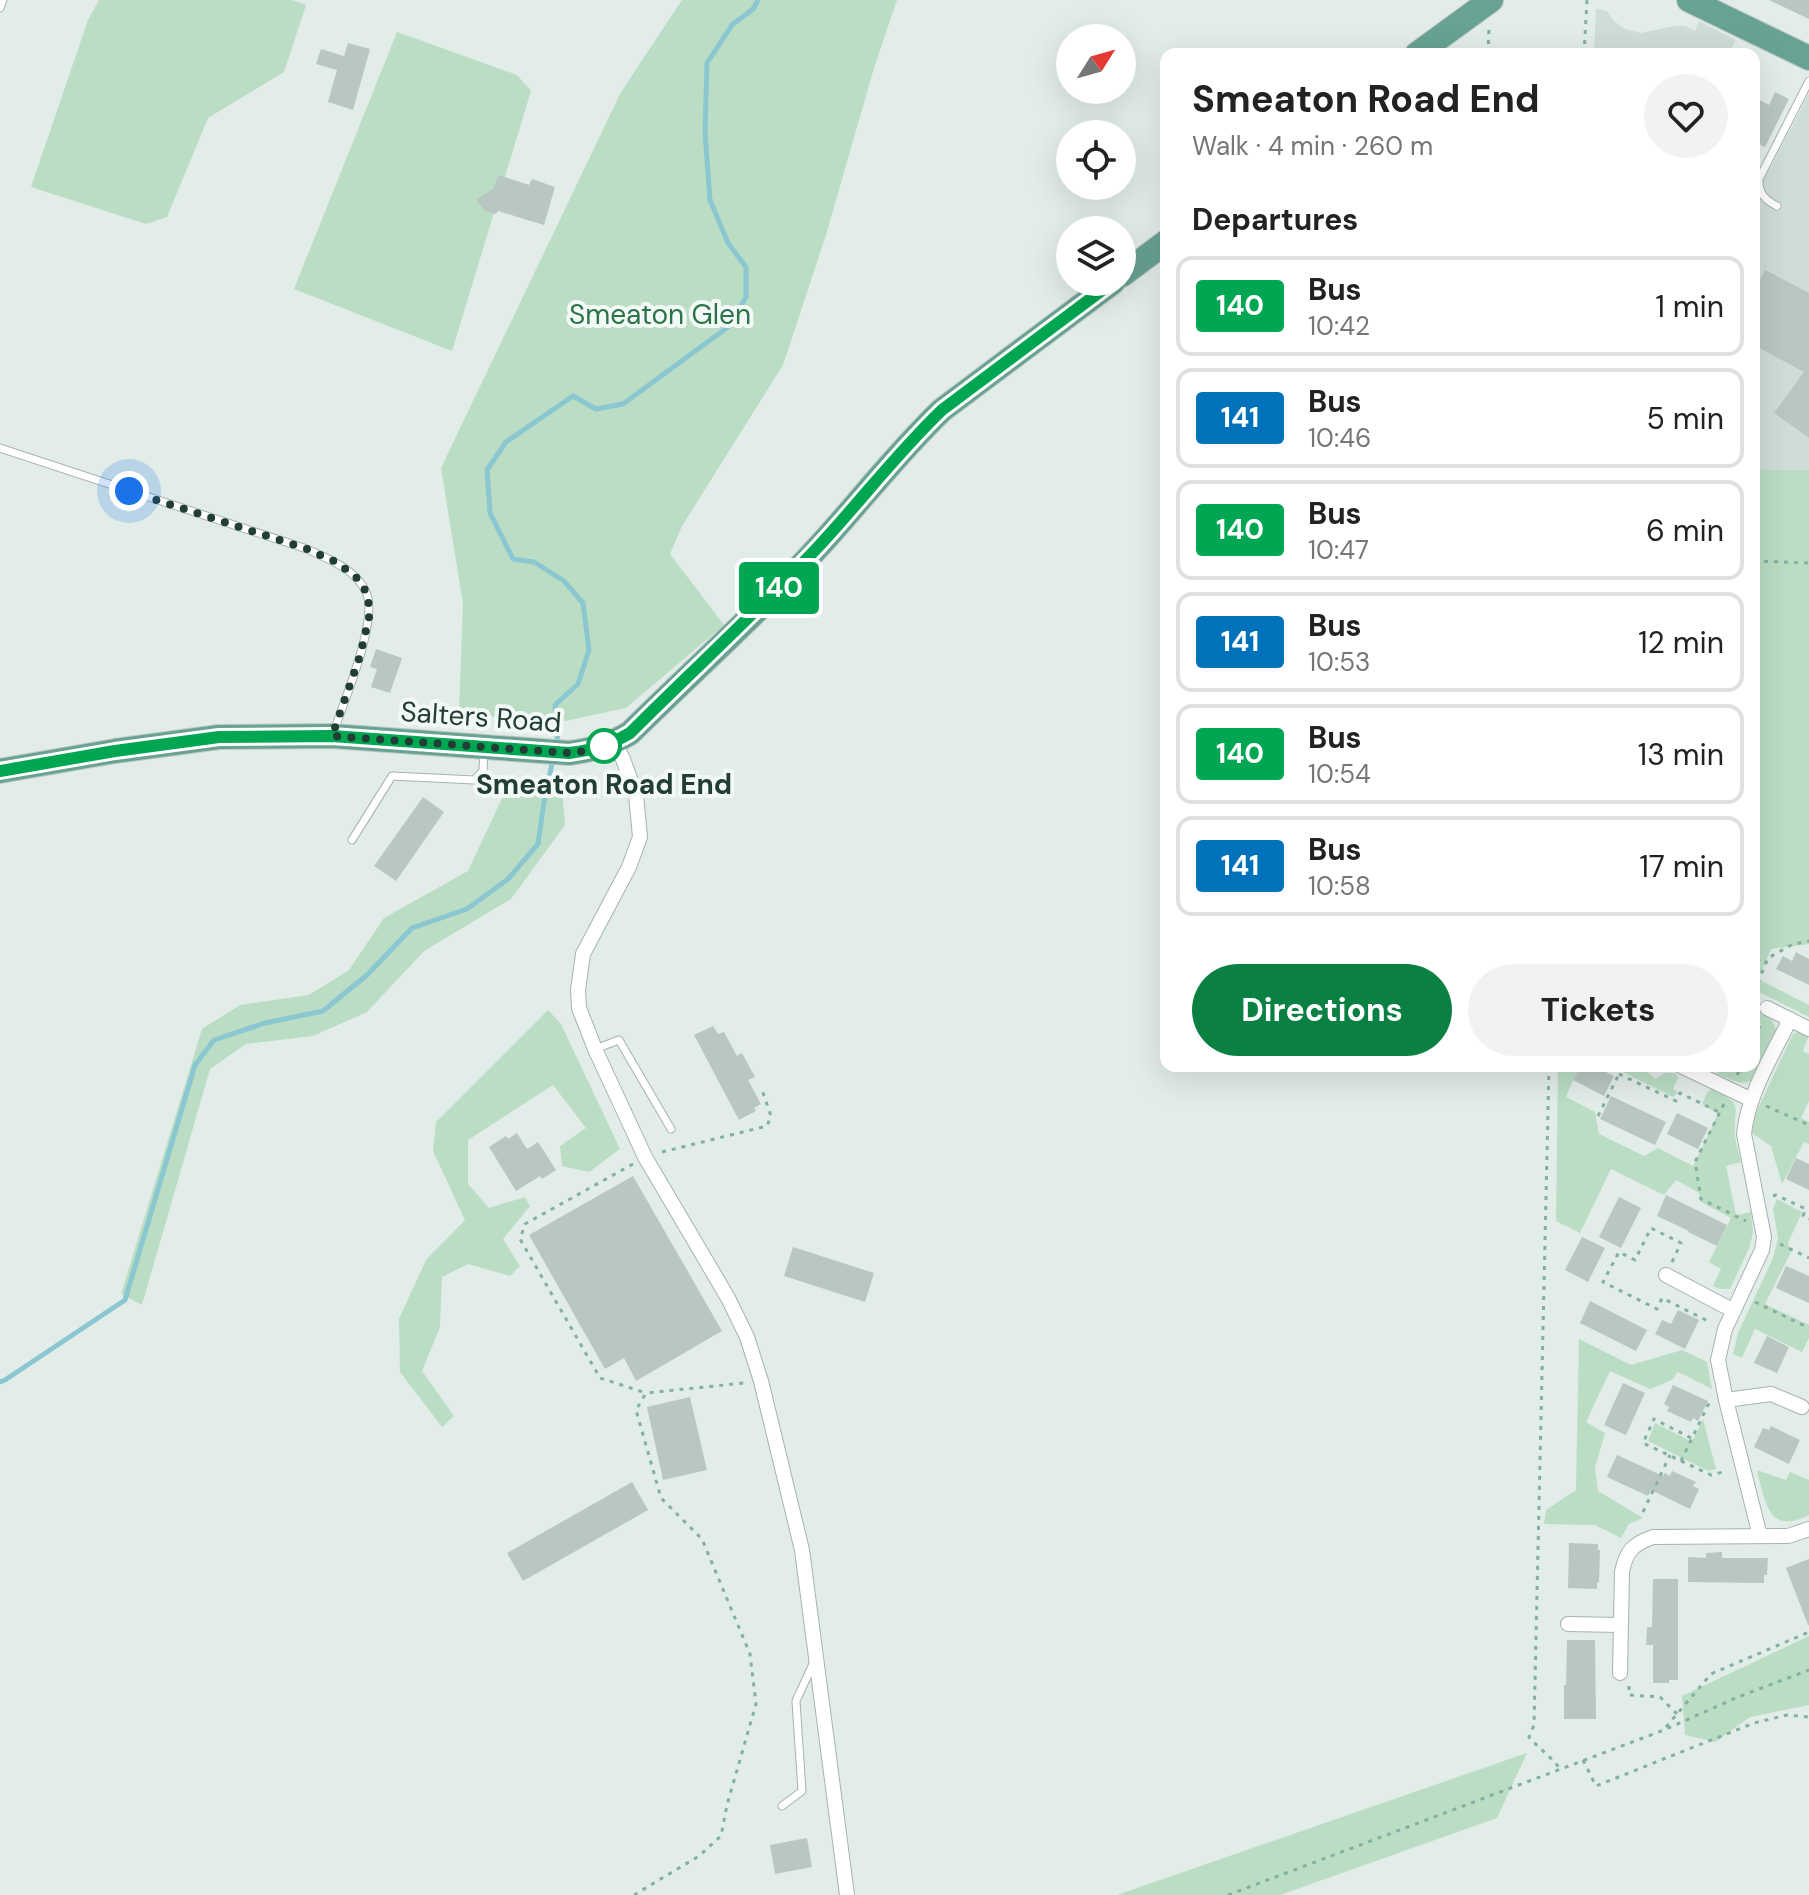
<!DOCTYPE html>
<html lang="en">
<head>
<meta charset="utf-8">
<style>
	:root { --surface:#fff; --page:#f2f2f2; --text:#222; --muted:#767676; --line:#e0e0e0; --accent:#0b8043 }
	body { margin:0; font-family:"DM Sans",sans-serif; background:var(--page); color:var(--text); height:100vh; display:flex; flex-direction:column; font-size:30px; white-space:nowrap }
	* { box-sizing:border-box; margin:0 }
	p { font-size:26px; color:var(--muted) }
	.icon { flex:none; width:44px; height:44px; fill:none; stroke:currentColor; stroke-width:2; stroke-linecap:round; stroke-linejoin:round }
	.map { position:relative; flex:1; overflow:hidden }
	.sheet { position:absolute; left:1160px; top:48px; width:600px; height:1024px; display:flex; flex-direction:column; background:var(--surface); border-radius:16px; box-shadow:0 8px 32px #0002 }
	.sheet>* { flex:none }
	.badge { padding:0 16px; border-radius:6px; font-size:28px; line-height:52px }
	.needle { width:52px; rotate:53deg }
	.controls { position:absolute; left:1056px; top:24px; display:grid; gap:16px }
	.controls a { display:grid; place-items:center; width:80px; height:80px; border-radius:50%; background:var(--surface); box-shadow:0 8px 32px #0002; font-size:40px }
	.you { position:absolute; width:40px; height:40px; margin:-20px; border:6px solid #fff; border-radius:50%; background:#1a73e8; box-shadow:0 0 0 12px #1a73e833 }
	.map>.badge { position:absolute; translate:-50% -50%; box-shadow:0 0 0 4px #fff }
	h2 { padding:0 32px; font-size:30px; line-height:72px }
	.round { display:grid; place-items:center; flex:none; width:84px; height:84px; border-radius:42px; background:var(--page) }
	.summary { display:flex; align-items:center; justify-content:space-between; height:136px; padding:0 32px }
	h1 { font-size:38px; font-weight:700; line-height:60px }
	.cta { display:flex; gap:16px; margin-top:auto; padding:16px 32px }
	.cta a { flex:1; height:92px; border-radius:48px; background:var(--accent); color:#fff; font-size:32px; font-weight:700; line-height:92px; text-align:center }
	.cta a+a { background:var(--page); color:var(--text) }
	ul { padding:0; list-style:none }
	li { display:flex; align-items:center; gap:24px; height:100px; margin:0 16px 12px; padding:0 16px; border:4px solid var(--line); border-radius:16px }
	li div { flex:1 }
	li b { display:block; font-size:30px }
	li em { font-style:normal }
	li .badge { min-width:88px; font-weight:700; text-align:center }
	.map>svg:first-child { display:block }
</style>
</head>
<body>
<div class="map">
<svg width="1809" height="1895" viewBox="0 0 1809 1895">
	<rect width="100%" height="100%" fill="#e2ece8"/>
	<!-- built -->
	<path fill="#d0dcd7" d="M1596 9 1607 11 1614 21 1625 29 1641 33 1675 26H1685L1695 31 1699 21 1736 40 1728 54H1594Z
		M1809 93V470H1754V165L1769 171Z"/>
	<!-- green -->
	<path fill="#bbddc4" d="M99 0H292L306 5 284 72 208 118 167 217 146 224 31 187 88 20Z
		M682 0H897L874 68 826 235 783 365 682 526 670 554 724 625 626 708 551 724 459 712 463 604 441 468 621 92Z
		M397 32 517 75 531 91 452 351 294 289Z
		M1754 470H1809V944L1771 949 1758 979 1809 1005V1017L1759 992 1754 1003Z
		M561 778 565 825 511 899 424 951 367 1012 313 1036 246 1044 210 1069 142 1305 121 1294 202 1029 240 1005 309 995 349 970 384 918 468 871 511 779Z
		M1754 1008C1765 1014 1774 1018 1776 1031L1754 1079C1742 1087 1730 1079 1717 1074L1720 1066H1754V1045L1762 1025 1754 1021Z
		M548 1010 561 1024 620 1149 589 1172 562 1166 560 1146 586 1128 553 1085 468 1140V1184L489 1208 525 1197 530 1206 503 1239 520 1266 510 1276 468 1264 442 1277 440 1327 422 1371 454 1416 442 1427 400 1372 399 1319 426 1260 465 1220 433 1151 436 1122Z
		M1798 1032 1809 1035 1803 1051 1809 1054V1101L1801 1118 1809 1122V1144L1804 1142 1782 1184 1771 1146 1752 1133 1754 1117 1793 1034Z
		M1558 1066H1579L1566 1097 1595 1112 1599 1134 1644 1156 1658 1148 1693 1166 1718 1114 1702 1104 1708 1091 1712 1089C1746 1106 1733 1105 1735 1136 1736 1145 1739 1154 1741 1162L1726 1166 1736 1215 1751 1212 1753 1232 1750 1246 1730 1289H1720L1713 1286 1721 1269 1709 1262 1731 1218 1701 1202 1699 1193 1676 1180 1664 1195 1611 1169 1580 1233 1556 1221Z
		M1626 1066H1639L1656 1079C1663 1073 1667 1072 1676 1074L1678 1078 1673 1089 1678 1092 1673 1097 1623 1072Z
		M1777 1199 1802 1212 1788 1243 1791 1252 1765 1304 1809 1325V1338L1802 1352 1755 1329 1742 1358 1733 1354 1738 1333 1773 1258 1778 1238 1773 1209Z
		M1579 1339 1631 1365 1682 1350 1707 1362 1712 1389 1678 1372 1672 1380 1650 1389 1610 1371 1586 1422 1605 1433 1595 1468 1598 1491 1643 1518 1629 1524 1621 1538 1595 1525 1544 1524 1546 1510 1576 1490Z
		M1703 1419 1716 1469 1708 1471 1648 1441 1655 1423 1692 1442Z
		M1757 1470 1786 1480 1790 1472 1809 1480V1515C1768 1536 1765 1501 1757 1470Z
		M1809 1636V1705L1750 1717 1715 1742 1685 1735 1682 1696Z
		M1527 1753 1497 1818 1280 1895H1117Z"/>
	<g fill="none" stroke-linecap="round" stroke-linejoin="round">
		<!-- stream -->
		<path stroke="#8bc7d1" stroke-width="5" d="M556 746 558 733 555 705 578 684 589 650 583 603 564 581 534 562 513 559 490 513 487 470 506 442 573 396 596 409 623 404 728 327 746 297V267L728 243 710 200 705 132 707 63 732 25 753 9 758 0
			M0 1382 5 1380 125 1300 195 1065 214 1040 265 1023 323 1011 367 975 412 928 467 909 508 879 538 844 544 802 553 759"/>
	</g>
	<!-- building -->
	<path fill="#b8c7c1" d="M1769 0H1809V19Z
		M348 43 370 49 353 110 328 102 337 70 316 64 321 49 344 56Z
		M1775 92 1789 99 1765 147 1754 142V97L1769 105Z
		M499 175 529 185 532 179 555 187 544 225 498 211 496 214 485 211 476 200 493 189Z
		M1765 270 1809 293V438L1774 413 1804 372 1754 345V291Z
		M376 649 402 658 390 693 371 687 377 669 370 667Z
		M423 797 444 812 396 881 374 866Z
		M1796 952 1809 959V985L1776 969 1783 956 1792 961Z
		M713 1026 718 1034 724 1032 737 1056 742 1053 755 1077 748 1080 761 1104 754 1108 756 1111 739 1120 694 1035Z
		M1580 1066H1594L1614 1076 1604 1096 1573 1080Z
		M1611 1096 1666 1122 1655 1145 1600 1119Z
		M1677 1113 1708 1128 1698 1149 1667 1134Z
		M517 1133 527 1149 538 1142 556 1170 542 1179 540 1176 516 1191 489 1147 506 1136 508 1139Z
		M1796 1158 1809 1164V1190L1786 1179Z
		M633 1176 722 1331 636 1381 624 1358 605 1369 529 1235Z
		M1666 1195 1727 1225 1717 1246 1688 1232 1689 1231 1657 1216Z
		M1619 1197 1641 1208 1621 1248 1599 1237Z
		M1582 1237 1605 1248 1588 1282 1565 1270Z
		M793 1247 874 1273 865 1302 784 1276Z
		M1786 1266 1809 1276V1303L1776 1288Z
		M1590 1301 1647 1330 1636 1351 1580 1323Z
		M1678 1310 1699 1320 1685 1349 1655 1334 1662 1320 1671 1324Z
		M1767 1336 1789 1347 1777 1373 1754 1363Z
		M1623 1383 1645 1393 1626 1435 1604 1425Z
		M1673 1385 1708 1401 1698 1421 1693 1418 1691 1422 1667 1411 1669 1407 1664 1404Z
		M690 1397 707 1470 663 1480 647 1407Z
		M1771 1426 1800 1440 1789 1464 1754 1447 1763 1428 1769 1430Z
		M1617 1455 1663 1476 1665 1473 1670 1476 1672 1471 1696 1482 1693 1486 1699 1489 1690 1509 1651 1490 1648 1496 1607 1477Z
		M632 1482 648 1510 523 1581 507 1553Z
		M1569 1543 1598 1544V1550H1600L1599 1582H1597V1589L1568 1588Z
		M1722 1552V1558H1768L1767 1575H1764V1583L1688 1582V1557L1706 1558V1553Z
		M1809 1559V1625H1808L1786 1568Z
		M1653 1579H1678V1680H1669V1683H1653V1645H1646L1647 1627H1652Z
		M1567 1640H1595L1596 1719H1564V1685H1566Z
		M807 1838 812 1867 775 1874 770 1845Z"/>
	<g fill="none" stroke-linecap="round" stroke-linejoin="round">
		<!-- lane casing -->
		<g stroke="#a5b4af" stroke-width="9">
			<path id="lane" d="M0 8 3 0
				M1777 206C1765 200 1758 193 1759 179L1809 81
				M0 448 307 549C328 559 356 569 366 592 379 619 344 701 334 731
				M352 840 392 776 474 780 483 771 484 750
				M595 1049 619 1040 671 1129
				M782 1806 802 1791 796 1701 813 1664"/>
		</g>
		<!-- street casing -->
		<g stroke="#a5b4af" stroke-width="16">
			<path id="street" d="M614 742 623 759 636 795 640 837 629 867 583 954 578 990 579 1008 595 1049 645 1157 728 1298 747 1337 761 1381 802 1550 847 1895
				M1767 1008 1809 1029
				M1681 1066 1752 1100
				M1666 1275 1734 1311
				M1726 1400 1771 1394 1802 1407
				M1760 1536 1726 1400 1718 1360 1725 1329 1762 1250 1764 1237 1744 1134C1748 1093 1773 1055 1790 1019
				M1568 1624 1620 1625
				M1620 1673 1622 1572C1626 1551 1633 1544 1653 1537L1788 1536 1809 1529"/>
		</g>
		<!-- primary casing -->
		<g stroke="#c1c9c7" stroke-width="26">
			<path id="primary" d="M1689 0 1809 58
				M1417 54 1491 0
				M1122 275 1166 242
				M0 771 115 751 219 737 332 736 569 753C592 750 610 745 630 733 694 670 761 610 822 543 862 499 899 451 942 410L1113 282"/>
		</g>
		<!-- path -->
		<path stroke="#83b0a1" stroke-width="3" stroke-dasharray="4 6" stroke-linecap="butt" d="M1488 54 1489 28
			M1584 54 1587 0
			M1754 561 1809 563
			M1754 992 1768 958 1793 944 1809 941
			M1754 1020 1761 1024 1754 1039
			M1549 1066 1534 1725 1529 1737C1539 1749 1551 1756 1560 1769
			M1619 1074 1676 1101 1680 1093 1719 1112
			M1737 1075 1742 1066
			M1724 1104 1695 1162 1701 1199 1746 1221
			M1766 1106 1809 1125
			M1598 1116 1623 1066
			M662 1152 767 1126 771 1116 761 1087
			M633 1164 525 1224 520 1239 600 1378 646 1393
			M1773 1196 1776 1195 1806 1209 1803 1216 1809 1219
			M1780 1244 1809 1258
			M1672 1262 1681 1243 1651 1228 1635 1260 1619 1252 1603 1282 1657 1309 1662 1298 1710 1322
			M1755 1302 1809 1328
			M1691 1438 1654 1419 1643 1443 1711 1475 1727 1471
			M1681 1461 1709 1403
			M1643 1512 1670 1455
			M1629 1686V1695L1660 1697 1677 1714
			M1666 1727 1711 1674 1809 1632
			M1583 1760 1596 1786 1754 1723 1787 1715 1809 1717
			M634 1895 699 1856 721 1836 727 1805 756 1704 750 1654 702 1539 661 1498 636 1410 646 1393 744 1383
			M1228 1895 1664 1730 1738 1697 1809 1670"/>
		<!-- lane -->
		<use href="#lane" stroke="#fff" stroke-width="7"/>
		<!-- street -->
		<use href="#street" stroke="#fff" stroke-width="14"/>
		<!-- primary -->
		<use href="#primary" stroke="#67a292" stroke-width="24"/>
	</g>
	<g fill="none" stroke-linecap="round" stroke-linejoin="round">
		<!-- line casing -->
		<g stroke="#fff" stroke-width="18">
			<path id="line" d="M0 771 115 751 219 737 332 736 569 753C592 750 610 745 630 733 692 671 757 612 818 547 860 502 897 453 942 410L1113 282"/>
		</g>
		<!-- line -->
		<use href="#line" stroke="#00a651" stroke-width="12"/>
		<!-- walk -->
		<path stroke="#223d36" stroke-width="8" stroke-dasharray="0 14.4" d="M129 491 307 549 336 562 356 577 367 593 370 613 360 656 332 736 569 753 594 750 604 746"/>
	</g>
	<!-- markers -->
	<circle fill="#fff" stroke="#00a651" stroke-width="4" cx="604" cy="746" r="16"/>
	<g text-anchor="middle" dominant-baseline="central" stroke-width="8" stroke-linejoin="round" paint-order="stroke">
		<!-- park labels -->
		<g font-size="28" fill="#2c7448" stroke="#f3f9f6">
			<text x="660" y="314">Smeaton Glen</text>
		</g>
		<!-- street labels -->
		<g font-size="28" fill="#223d36" stroke="#f3f9f6">
			<text transform="translate(481 717) rotate(4)">Salters Road</text>
		</g>
		<!-- stop labels -->
		<g font-size="28" font-weight="bold" fill="#223d36" stroke="#f3f9f6">
			<text x="604" y="784">Smeaton Road End</text>
		</g>
	</g>
</svg>
<div class="controls">
<a><svg class="needle" viewBox="-14 -14 28 28"><path d="M0-13l5 13h-10z" fill="#e53935"/><path d="M0 13l5-13h-10z" fill="#767676"/></svg></a>
<a><svg class="icon" aria-label="locate" viewBox="0 0 24 24"><circle cx="12" cy="12" r="6"/><path d="M12 2v4M12 18v4M2 12h4M18 12h4"/></svg></a>
<a><svg class="icon" aria-label="layers" viewBox="0 0 24 24"><path d="M12 4l9 5-9 5-9-5zM3 14l9 5 9-5"/></svg></a>
</div>
<div class="you" style="left:129px;top:491px"></div>
<b class="badge" style="left:779px;top:588px;background:#00a651;color:#fff">140</b>
<section class="sheet">
<div class="summary"><div><h1>Smeaton Road End</h1><p>Walk · 4 min · 260 m</p></div><a class="round"><svg class="icon" aria-label="heart" viewBox="0 0 24 24"><path d="M12 20l-8-8c-3-5 5-10 8-4 3-6 11-1 8 4z"/></svg></a></div>
<h2>Departures</h2>
<ul>
<li><span class="badge" style="background:#00a651;color:#fff">140</span><div><b>Bus</b><p>10:42</p></div><em>1 min</em></li>
<li><span class="badge" style="background:#0072bc;color:#fff">141</span><div><b>Bus</b><p>10:46</p></div><em>5 min</em></li>
<li><span class="badge" style="background:#00a651;color:#fff">140</span><div><b>Bus</b><p>10:47</p></div><em>6 min</em></li>
<li><span class="badge" style="background:#0072bc;color:#fff">141</span><div><b>Bus</b><p>10:53</p></div><em>12 min</em></li>
<li><span class="badge" style="background:#00a651;color:#fff">140</span><div><b>Bus</b><p>10:54</p></div><em>13 min</em></li>
<li><span class="badge" style="background:#0072bc;color:#fff">141</span><div><b>Bus</b><p>10:58</p></div><em>17 min</em></li>
</ul>
<div class="cta"><a>Directions</a><a>Tickets</a></div>
</section>
</div>
</body>
</html>
